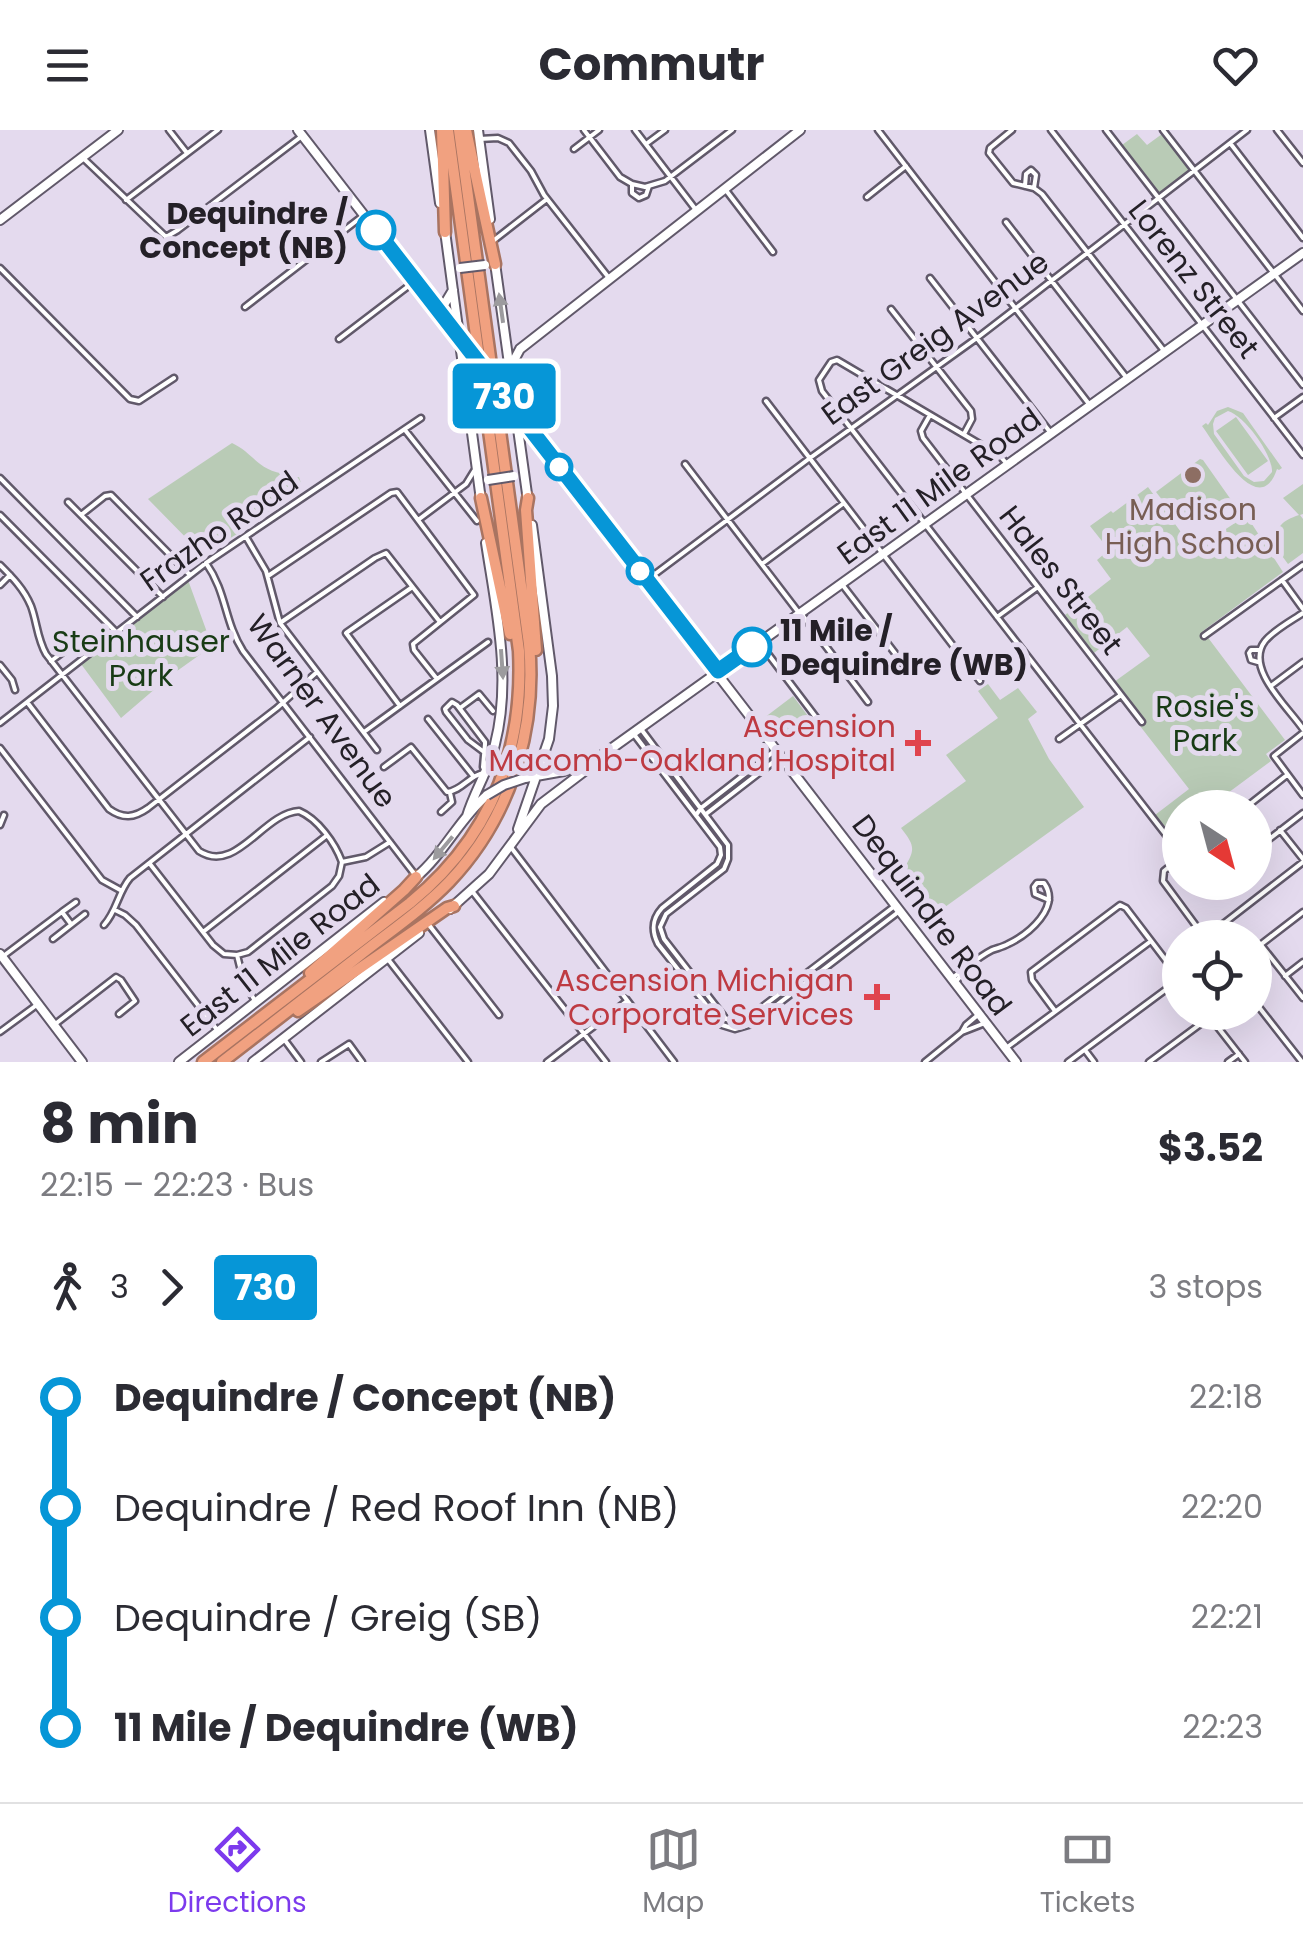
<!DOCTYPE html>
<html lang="en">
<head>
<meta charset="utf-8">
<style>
	:root { --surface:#fff; --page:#f2f2f3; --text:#2b2b33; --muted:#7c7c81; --line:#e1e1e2; --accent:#7c3aed }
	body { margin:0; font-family:Poppins,sans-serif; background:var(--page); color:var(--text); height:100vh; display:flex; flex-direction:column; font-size:38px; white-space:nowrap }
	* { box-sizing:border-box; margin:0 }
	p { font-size:32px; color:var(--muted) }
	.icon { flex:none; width:55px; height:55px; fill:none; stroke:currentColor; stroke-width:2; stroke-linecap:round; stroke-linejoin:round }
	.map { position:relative; height:932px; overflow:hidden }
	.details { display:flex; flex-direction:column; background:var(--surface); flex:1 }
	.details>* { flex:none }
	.badge { padding:0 20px; border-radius:8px; font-size:35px; line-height:65px }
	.needle { width:65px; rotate:144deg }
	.buttons { position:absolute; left:1162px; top:660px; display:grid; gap:20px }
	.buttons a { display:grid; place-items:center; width:110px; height:110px; border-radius:50%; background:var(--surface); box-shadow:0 10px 40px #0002; font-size:50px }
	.map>.badge { position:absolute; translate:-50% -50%; box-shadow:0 0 0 5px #fff }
	.legs { display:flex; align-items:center; gap:15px; height:110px; padding:0 40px; font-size:32px }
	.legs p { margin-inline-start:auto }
	.head { display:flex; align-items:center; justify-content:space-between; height:170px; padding:0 40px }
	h1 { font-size:55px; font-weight:700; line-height:75px }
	ul { padding:0 40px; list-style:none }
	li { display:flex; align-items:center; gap:35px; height:110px; font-size:38px }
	li i { display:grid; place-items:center; width:15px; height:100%; margin:0 12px; background:currentColor }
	li i::after { content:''; width:25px; height:25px; margin:-12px; border:8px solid; border-radius:50%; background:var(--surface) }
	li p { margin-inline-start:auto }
	li:first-child i { background:linear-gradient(#0000 50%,currentColor 0) }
	li:last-child i { background:linear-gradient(currentColor 50%,#0000 0) }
	header { display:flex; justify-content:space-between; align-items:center; height:130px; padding:0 40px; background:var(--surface); font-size:45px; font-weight:700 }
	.menu { display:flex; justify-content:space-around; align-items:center; height:140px; border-top:2px solid var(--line); background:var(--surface); font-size:28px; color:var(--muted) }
	.menu a { display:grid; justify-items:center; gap:5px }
	.menu .selected { color:var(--accent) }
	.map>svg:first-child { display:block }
</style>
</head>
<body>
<header><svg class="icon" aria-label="menu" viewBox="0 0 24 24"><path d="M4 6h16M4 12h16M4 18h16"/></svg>Commutr<svg class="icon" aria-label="heart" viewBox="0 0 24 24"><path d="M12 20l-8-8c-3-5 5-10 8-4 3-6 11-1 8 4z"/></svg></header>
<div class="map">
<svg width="1303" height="932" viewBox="0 0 1303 932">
	<rect width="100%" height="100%" fill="#e4daee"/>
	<!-- green -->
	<path fill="#b9cbb6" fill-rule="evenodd" d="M1137 4 1147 15 1162 4 1189 40 1159 63 1122 15Z
		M1228 277 1243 283 1282 338 1279 340 1277 339C1259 393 1215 313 1202 296L1206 293 1208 295 1217 281ZM1228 281C1245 286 1273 325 1272 342L1264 351 1254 352 1244 346 1214 304 1213 294 1215 288Z
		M1236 287 1268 331 1248 345 1216 301Z
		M232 313C254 323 258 342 288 344L293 348 299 347 302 356 242 401 204 424 199 421 148 369Z
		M1200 329 1203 330 1234 374C1200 400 1181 396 1156 362Z
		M1303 354V384L1300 385 1303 389V423L1288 434 1274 415C1276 396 1282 391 1299 385L1283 368Z
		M1148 357 1194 420 1244 387 1248 388 1283 442 1203 501 1285 610 1266 624 1271 631 1209 677 1180 678V698L1172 704 1155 685 1189 659 1140 596 1145 592 1114 552 1150 526 1127 497 1094 523 1065 485 1111 449 1097 430 1109 420 1090 396 1111 381 1113 383Z
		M188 450 212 516 170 546 121 588 81 534Z
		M988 554 1000 570 1018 558 1037 582 1028 589 1049 629 1084 677 945 777 942 774 930 775 903 740C915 720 916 717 901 698L966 651 946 625 998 588 978 561Z
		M793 566 808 586 779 607 764 588Z"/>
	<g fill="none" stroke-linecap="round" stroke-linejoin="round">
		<!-- street casing -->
		<g stroke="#61596a" stroke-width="9">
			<path id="street" d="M169 0 187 23
				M584 0 620 47 632 54 645 57 665 51 732 0
				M635 0 696 80
				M878 0 1089 274
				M1012 0 990 18 989 23 1013 53 1034 58 1042 64 1165 222
				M1051 0 1303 325
				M1106 0 1303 255
				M1163 0 1303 181
				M1277 0 1303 33
				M479 9 498 8 509 13 531 41 544 65 609 148
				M1230 13 1303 108
				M646 14 665 0
				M574 19 599 0
				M82 27 166 107 178 100 302 6
				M632 54V63L639 68 646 65 649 56
				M1025 56 1026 44 1031 40 1036 45 1034 58
				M725 59 773 122
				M867 67 906 36
				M126 70 218 0
				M1006 92 1126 247
				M493 111 547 69
				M0 138 130 269 139 271 174 248
				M930 148 1050 302
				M245 177 364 85
				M891 179 971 281 972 289 964 304
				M339 209 415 151
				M766 271 980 551
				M930 285 921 301 923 308 1142 592
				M1274 288 1303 267
				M405 300 477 391
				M685 334 799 483
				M1007 334 1000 326 837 230 831 232 819 250 822 261 1180 723
				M0 348 137 487
				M68 372 163 467
				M0 385 116 502
				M81 385 105 366 111 365 190 445
				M418 390 466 354 474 341
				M246 407 266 441 280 493 377 620
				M206 433C227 463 224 491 243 521L416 746
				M762 434 844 373
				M0 435C12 447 24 459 31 476 37 492 37 508 46 524L199 721C236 745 263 683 299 681 318 689 335 713 342 732
				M268 446 391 363 397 362 474 465 413 514 414 520 437 549
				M647 450 810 328 977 208 1247 0
				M1282 450 1303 479
				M841 453 911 544
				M0 455 10 445
				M800 482 868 572
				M1303 483C1291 491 1274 500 1265 511 1244 538 1288 577 1303 599
				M997 487 1038 457
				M280 493 375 428 386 423 440 492
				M1204 506 1303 435
				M759 512 818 590
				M51 531 70 517
				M1258 532 1251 530 1249 523 1251 520H1260
				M0 535 12 550 15 560
				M1271 556 1303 532
				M27 572 109 679C123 689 134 688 148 678L277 578 317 542
				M400 576 346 503 411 458
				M460 578 479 564 493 581
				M428 589 474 647
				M0 593 206 433 421 288
				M641 599 728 715V729L724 739 666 784 660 797 664 809 726 889 738 892 749 887 896 775
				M364 602 488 512
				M633 603 720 717 721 725 717 734 662 778C652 789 651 800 658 814L722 895 735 899 752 894 897 783
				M1303 603 1274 626 1303 665
				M1059 609 1121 565
				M0 618 102 750 122 761
				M384 637 411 617 447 662C462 661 471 643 486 643L483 637 485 614V612L457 575 452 572 445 579 446 582 468 610 484 622
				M1245 678 1287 645
				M441 682 452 672 450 663
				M706 684 781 626
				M696 685 701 678 777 619
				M0 695 4 685
				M1280 700 1303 729
				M510 716 674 932
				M1255 720 1303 683
				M1180 728 1164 741 1163 751 1205 808 1303 732
				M342 732 366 727 390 712
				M150 734 213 815 224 824 237 825
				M472 761 606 932
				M115 780 125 785 136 795 218 901
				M62 782 76 772
				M104 795C117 781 118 762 130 748L310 607
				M429 795 499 885
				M203 802 326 706
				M53 809 85 784
				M1261 815 1303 868
				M1255 819 1303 782
				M237 825 248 822 332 756 339 746 342 732
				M237 825 243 849 255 871
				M2 827 62 782 71 794
				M387 828 468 932
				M1285 846 1303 832
				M952 848C965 839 978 827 992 820 997 818 1003 817 1008 814 1029 804 1061 777 1044 753H1037L1034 757 1035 764 1049 770
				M955 852 969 838
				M1255 872 1302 932
				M1055 881 1032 850 1031 842 1120 775 1126 778 1180 849
				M1206 882 1245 932
				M979 884 966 895 962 902 985 893
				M54 895 116 847 121 850 135 871 119 884
				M0 902 38 874
				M284 909 301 932
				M1006 918 1151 811
				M1085 920 1094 932
				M321 932 349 914 362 932
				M547 932 627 871
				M925 932 962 902
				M1068 932 1180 849
				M1149 932 1210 887
				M1228 932 1239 924"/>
		</g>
		<!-- secondary casing -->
		<g stroke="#61596a" stroke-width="12">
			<path id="secondary" d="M298 0 473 226
				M430 0 440 73
				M478 0 490 89
				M0 90 118 0
				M445 101 481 370
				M495 133 528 371
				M432 173 444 175 453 160
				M511 236 520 219 800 0
				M501 263 1016 932
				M525 648 564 641 597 627
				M467 686C474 662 489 640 495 614 512 548 496 479 486 413
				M518 699 549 609 553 576 552 546 532 395
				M415 748C444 724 459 689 487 665
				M450 779 489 744 541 674 595 633 601 626 1303 123
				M0 824 82 932
				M179 932 384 772
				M253 932 419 803"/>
		</g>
		<!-- highway casing -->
		<g stroke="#a97461" stroke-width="15">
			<path id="highway" d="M442 0 445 102
				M466 0 495 134
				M481 368 510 504
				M528 368 526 380 536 520
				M310 843 404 760 416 747
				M298 881 447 778 454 776
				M203 932 410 773C490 708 524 623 519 521L448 0
				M222 932C266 898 311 863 355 829 386 804 421 781 449 752 510 688 537 601 529 514L459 0"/>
		</g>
		<!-- street -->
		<use href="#street" stroke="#fff" stroke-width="4"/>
		<!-- secondary -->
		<use href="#secondary" stroke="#fff" stroke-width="8"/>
		<!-- highway -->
		<use href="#highway" stroke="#f1a180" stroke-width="10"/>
		<!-- secondary-bridge casing -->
		<g stroke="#61596a" stroke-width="12" stroke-linecap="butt">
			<path id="secondary-bridge" d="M460 138 485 135
				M473 226 501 263
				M488 350 514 346
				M487 665 504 655 525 648"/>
		</g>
		<!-- secondary-bridge -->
		<use href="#secondary-bridge" stroke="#fff" stroke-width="8"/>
	</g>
	<!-- one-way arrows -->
	<defs><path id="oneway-solid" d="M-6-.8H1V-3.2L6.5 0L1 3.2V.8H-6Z" transform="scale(2.5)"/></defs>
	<g fill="#9c9b9e">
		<use href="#oneway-solid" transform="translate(501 178) rotate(-98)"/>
		<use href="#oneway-solid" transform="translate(502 534) rotate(86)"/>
		<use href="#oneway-solid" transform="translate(443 718) rotate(130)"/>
	</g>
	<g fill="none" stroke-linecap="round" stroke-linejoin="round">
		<!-- line-1 casing -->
		<g stroke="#fff" stroke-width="22">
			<path id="line-1" d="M376 100 718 541 752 517"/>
		</g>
		<!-- line-1 -->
		<use href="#line-1" stroke="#0696d7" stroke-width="15"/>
	</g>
	<!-- markers -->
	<g fill="#fff" stroke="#0696d7" stroke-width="5">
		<circle cx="376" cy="100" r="18"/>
		<circle cx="559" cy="337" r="12"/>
		<circle cx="640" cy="441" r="12"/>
		<circle cx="752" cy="517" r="18"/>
	</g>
	<circle fill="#8d6e63" stroke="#e4daee" stroke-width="4" cx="1193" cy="345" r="10"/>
	<g fill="#e0444e" stroke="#e4daee" stroke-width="4">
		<path d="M913 598h10v10h10v10h-10v10h-10v-10h-10v-10h10z"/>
		<path d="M872 852h10v10h10v10h-10v10h-10v-10h-10v-10h10z"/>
	</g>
	<g text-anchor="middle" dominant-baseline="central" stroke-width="10" stroke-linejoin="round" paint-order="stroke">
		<!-- stop labels -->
		<g font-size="30" font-weight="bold" fill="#242027" stroke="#e4daee" text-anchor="end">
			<text x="348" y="83">Dequindre /<tspan x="348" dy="34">Concept (NB)</tspan></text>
			<text x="780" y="500" text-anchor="start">11 Mile /<tspan x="780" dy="34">Dequindre (WB)</tspan></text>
		</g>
		<!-- street labels -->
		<g font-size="30" fill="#242027" stroke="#e4daee">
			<text transform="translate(1194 149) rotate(52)">Lorenz Street</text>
			<text transform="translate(935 208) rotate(-36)">East Greig Avenue</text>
			<text transform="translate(939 356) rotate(-36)">East 11 Mile Road</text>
			<text transform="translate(219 401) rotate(-35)">Frazho Road</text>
			<text transform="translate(1061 450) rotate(52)">Hales Street</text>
			<text transform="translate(322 581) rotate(54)">Warner Avenue</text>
			<text transform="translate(932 785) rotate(53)">Dequindre Road</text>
			<text transform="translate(280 825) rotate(-38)">East 11 Mile Road</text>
		</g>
		<!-- education labels -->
		<g font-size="30" fill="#785e54" stroke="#e4daee">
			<text x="1193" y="379">Madison<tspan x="1193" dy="34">High School</tspan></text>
		</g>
		<!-- park labels -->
		<g font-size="30" fill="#183b15" stroke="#e4daee">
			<text x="141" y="511">Steinhauser<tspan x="141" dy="34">Park</tspan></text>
			<text x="1205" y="576">Rosie's<tspan x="1205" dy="34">Park</tspan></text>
		</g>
		<!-- health labels -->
		<g font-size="30" fill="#be3a42" stroke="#e4daee" text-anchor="end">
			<text x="896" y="596">Ascension<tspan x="896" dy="34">Macomb-Oakland Hospital</tspan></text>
			<text x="854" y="850">Ascension Michigan<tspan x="854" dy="34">Corporate Services</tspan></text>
		</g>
	</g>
</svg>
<div class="buttons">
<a><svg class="needle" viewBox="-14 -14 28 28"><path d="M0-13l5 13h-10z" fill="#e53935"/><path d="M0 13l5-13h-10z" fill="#7c7c81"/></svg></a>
<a><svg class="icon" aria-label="locate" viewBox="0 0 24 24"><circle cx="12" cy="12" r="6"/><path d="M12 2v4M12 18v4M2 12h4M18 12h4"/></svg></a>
</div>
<b class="badge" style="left:504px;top:266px;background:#0696d7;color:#fff">730</b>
</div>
<section class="details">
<div class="head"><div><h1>8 min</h1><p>22:15 – 22:23 · Bus</p></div><b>$3.52</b></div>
<div class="legs"><svg class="icon" aria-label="walk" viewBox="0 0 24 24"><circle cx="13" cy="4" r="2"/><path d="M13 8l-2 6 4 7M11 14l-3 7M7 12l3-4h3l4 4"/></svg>3<svg class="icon" aria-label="forward" viewBox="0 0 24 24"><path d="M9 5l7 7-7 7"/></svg><b class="badge" style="background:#0696d7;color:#fff">730</b><p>3 stops</p></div>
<ul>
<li><i style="color:#0696d7"></i><b>Dequindre / Concept (NB)</b><p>22:18</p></li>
<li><i style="color:#0696d7"></i><span>Dequindre / Red Roof Inn (NB)</span><p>22:20</p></li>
<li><i style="color:#0696d7"></i><span>Dequindre / Greig (SB)</span><p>22:21</p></li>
<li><i style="color:#0696d7"></i><b>11 Mile / Dequindre (WB)</b><p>22:23</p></li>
</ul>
</section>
<nav class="menu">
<a class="selected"><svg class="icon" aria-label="directions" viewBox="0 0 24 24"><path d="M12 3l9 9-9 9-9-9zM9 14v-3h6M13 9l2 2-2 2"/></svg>Directions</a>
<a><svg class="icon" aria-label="map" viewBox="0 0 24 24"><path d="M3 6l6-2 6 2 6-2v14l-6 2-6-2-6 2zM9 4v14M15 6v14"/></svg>Map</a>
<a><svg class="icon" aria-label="tickets" viewBox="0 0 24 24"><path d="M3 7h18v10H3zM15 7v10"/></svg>Tickets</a>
</nav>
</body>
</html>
